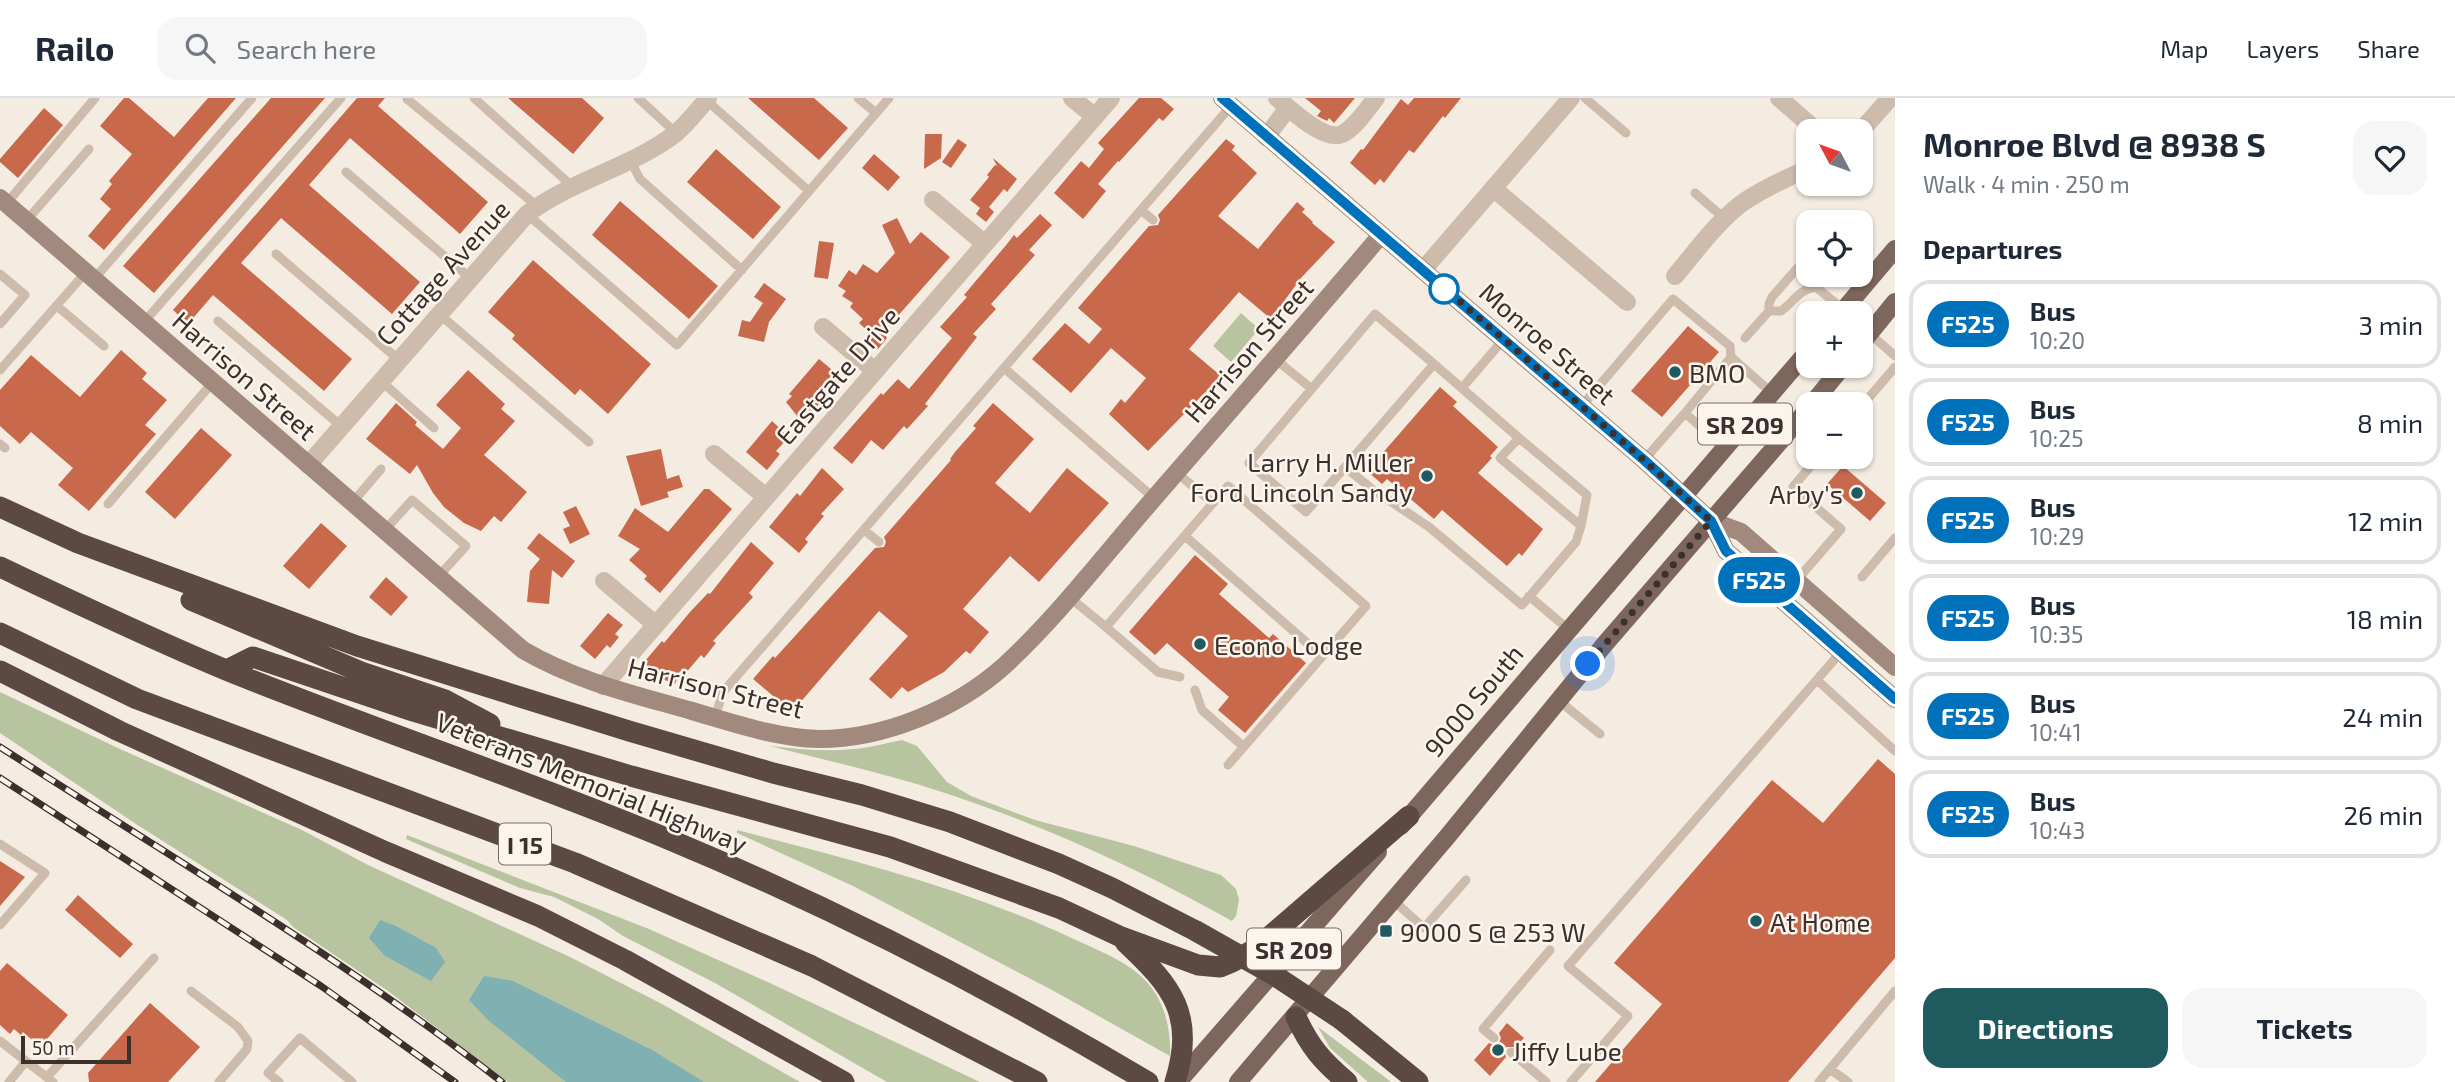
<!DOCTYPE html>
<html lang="en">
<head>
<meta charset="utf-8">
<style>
	:root { --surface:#fff; --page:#f6f6f7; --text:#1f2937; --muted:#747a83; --line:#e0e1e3; --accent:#1f5a5e }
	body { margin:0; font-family:"Exo 2",sans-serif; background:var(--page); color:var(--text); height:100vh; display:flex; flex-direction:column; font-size:26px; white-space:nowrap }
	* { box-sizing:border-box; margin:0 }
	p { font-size:23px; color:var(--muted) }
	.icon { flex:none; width:38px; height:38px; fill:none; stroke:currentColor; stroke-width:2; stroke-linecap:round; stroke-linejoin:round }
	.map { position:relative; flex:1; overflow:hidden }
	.drawer { display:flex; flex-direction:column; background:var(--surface); width:560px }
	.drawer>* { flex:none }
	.badge { padding:0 14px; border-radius:23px; font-size:24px; line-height:46px }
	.needle { width:46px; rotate:311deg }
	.fabs { position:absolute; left:1796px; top:21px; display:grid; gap:14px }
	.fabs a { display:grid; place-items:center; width:77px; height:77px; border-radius:14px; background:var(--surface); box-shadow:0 2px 5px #0004; font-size:35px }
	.scale { position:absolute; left:21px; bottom:18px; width:110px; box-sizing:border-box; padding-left:7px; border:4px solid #3b302b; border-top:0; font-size:19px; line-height:24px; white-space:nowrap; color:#3b302b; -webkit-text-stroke:5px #fbf5ee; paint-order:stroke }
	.you { position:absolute; width:35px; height:35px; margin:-18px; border:5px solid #fff; border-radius:50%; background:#1a73e8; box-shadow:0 0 0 10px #1a73e833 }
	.map>.badge { position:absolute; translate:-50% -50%; box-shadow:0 0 0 4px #fff }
	h2 { padding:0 28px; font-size:26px; line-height:63px }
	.round { display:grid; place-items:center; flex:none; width:74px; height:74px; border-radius:21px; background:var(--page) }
	.headline { display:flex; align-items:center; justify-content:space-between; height:119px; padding:0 28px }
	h1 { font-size:33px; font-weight:700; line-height:52px }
	.cta { display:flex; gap:14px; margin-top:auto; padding:14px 28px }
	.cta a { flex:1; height:80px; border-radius:21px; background:var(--accent); color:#fff; font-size:28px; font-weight:700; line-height:80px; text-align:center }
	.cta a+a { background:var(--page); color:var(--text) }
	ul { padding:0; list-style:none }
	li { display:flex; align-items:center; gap:21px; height:88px; margin:0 14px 10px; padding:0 14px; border:4px solid var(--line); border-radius:21px }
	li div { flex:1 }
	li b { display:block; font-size:26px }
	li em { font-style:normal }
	li .badge { min-width:77px; font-weight:700; text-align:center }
	header { display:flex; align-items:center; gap:42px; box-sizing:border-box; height:98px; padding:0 35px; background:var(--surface); border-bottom:2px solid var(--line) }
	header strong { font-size:33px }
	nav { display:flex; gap:38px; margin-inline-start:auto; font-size:24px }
	.search { width:490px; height:63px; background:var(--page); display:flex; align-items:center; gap:18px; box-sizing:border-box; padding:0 24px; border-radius:21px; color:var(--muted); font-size:26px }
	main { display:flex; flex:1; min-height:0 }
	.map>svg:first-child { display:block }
</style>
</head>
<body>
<header>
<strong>Railo</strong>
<div class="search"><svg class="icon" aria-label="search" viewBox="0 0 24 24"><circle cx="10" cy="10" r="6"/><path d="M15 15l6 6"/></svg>Search here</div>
<nav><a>Map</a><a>Layers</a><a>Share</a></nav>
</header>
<main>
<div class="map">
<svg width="1895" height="984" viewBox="0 0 1895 984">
	<rect width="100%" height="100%" fill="#f4ebe1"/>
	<!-- green -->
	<path fill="#b8c4a0" d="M1241 215 1259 231 1231 264 1213 248Z
		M0 594 120 651 302 732 368 767 570 859 662 906 800 984H508L388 893 293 829 287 822 136 726 0 635Z
		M902 642 917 648 947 684 971 698 1035 722 1134 748 1221 777 1236 791 1239 802 1236 818 1232 823C1140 771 1045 728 945 695 888 676 828 663 770 648 798 651 825 654 853 651 870 650 886 645 902 642Z
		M737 732C853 762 969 791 1078 843 1102 854 1128 864 1146 883 1165 904 1171 931 1170 958L1052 892 853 788 737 735Z
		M407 737 649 831 772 886 980 984H887L715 885 623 838 598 821 554 799 520 790 406 741Z
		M1318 929 1382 977 1391 984H1368L1330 950Z"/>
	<!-- water -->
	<path fill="#7fb0b2" d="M380 822 396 828 436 850 445 864 431 883 385 858 369 840Z
		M484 878 513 883 652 952 704 984H566L489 923 469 902Z"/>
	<!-- building -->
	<path fill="#c8694b" d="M124 0H129L174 39 208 0H236L104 152 88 138 111 111 100 101 112 86 109 83 132 56 100 28Z
		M271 0H325L154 195 123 168Z
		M357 0H385L378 8 488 104 460 136 350 40 309 87 420 184 392 216 281 120 241 165 352 261 324 293 213 197 188 226 173 212Z
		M508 0H582L604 20 573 56Z
		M748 0H814L848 30 819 62Z
		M1139 0H1161L1174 11 1163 23 1159 20 1119 64 1118 63 1098 86 1106 93 1083 121 1054 95 1081 63 1089 70 1104 51 1098 45Z
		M1305 0H1355L1334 25 1329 20 1327 23 1317 18 1321 13Z
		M1414 0H1461L1445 20 1443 18 1414 55 1409 52 1384 85 1380 81 1375 87 1350 65 1361 51 1363 52 1401 1 1408 7Z
		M44 10 63 27 18 80 0 64V61Z
		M925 36H942L941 60 924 71Z
		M958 41 967 47 951 70 942 64Z
		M1226 41 1235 48 1232 52 1257 75 1218 118 1258 151 1297 104 1305 111 1302 114 1313 124 1312 125 1335 144 1301 180 1271 221 1239 194 1189 251 1221 278 1148 353 1109 316 1121 301 1125 305 1146 280 1111 250 1071 295 1032 261 1065 225 1089 246 1102 231 1078 210 1149 128 1158 127 1160 122 1158 117Z
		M716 51 781 109 753 141 687 84Z
		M874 56 900 79 888 93 862 70Z
		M993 60 1017 81 1007 94 1004 91 989 109 994 114 986 124 976 116 980 110 970 102 989 79 987 77 995 67 997 68Z
		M620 103 718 188 689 221 592 137Z
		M1040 116 1052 127 1029 152 1035 157 991 206 996 211 973 236 977 239 925 306 928 308 907 331 904 328 883 352 871 342 852 366 833 350 881 295 883 297 898 281 909 291 952 240 940 229 967 199 964 197 1007 146 1014 137 1017 140Z
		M897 120 910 146 921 134 950 159 888 229 890 231 885 237 887 240 878 251 868 242 872 237 859 225 863 221 850 209 853 205 842 198 846 193 838 188 849 172 856 177 863 166 877 175 895 155 882 127Z
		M819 143 834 145 828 181 814 179Z
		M533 162 651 266 608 316 580 291 575 297 512 241 515 237 488 214Z
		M764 185 786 201 769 224 764 244 738 238 742 222 750 224 763 205 754 199Z
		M1688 228 1719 254 1662 319 1631 293Z
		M121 252 147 275 142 281 167 302 145 327 156 336 89 413 58 387 73 370 31 334 20 346 0 328V292L31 257 80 299Z
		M819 261 843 281 802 324 786 304 792 298 789 296Z
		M468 272 505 306 501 311 515 323 484 357 527 394 501 424 494 418 481 433 464 425 444 409 433 395 417 367 410 376 366 341 396 305 417 324 415 327 443 351 461 330 436 307Z
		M1440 289 1457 304 1453 308 1498 349 1490 358 1492 360 1478 375 1543 431 1522 458 1519 455 1507 468 1442 412 1434 421 1387 381 1382 386 1367 373Z
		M993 305 1034 341 995 385 1030 415 1067 370 1109 405 1039 484 1010 458 963 511 989 534 970 556 966 553 944 574 908 594 902 589 891 601 869 581 908 538 879 513 792 614 753 581 773 558 775 560 875 450 884 449 886 444 884 439 951 362 950 361 955 354 976 330 973 328Z
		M772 323 789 339 776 353 780 356 767 372 746 354Z
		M201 330 232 357 175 421 145 394Z
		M661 351 667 381 679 377 683 389 667 394 669 399 641 408 626 358Z
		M1843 368 1886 405 1870 423 1827 386Z
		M822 370 844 391 821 416 824 418 805 441 808 444 799 455 769 429 797 395 800 398Z
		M704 391H709L732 411 660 495 644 481 647 478 629 462 640 451 618 438 635 410 668 434Z
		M576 408 590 436 570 446 563 431 570 428 563 414Z
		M321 425 347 448 309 491 283 468Z
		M539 435 575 463 562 480 552 472 549 506 527 504 530 473 540 461 527 450Z
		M751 444 774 465 749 495 753 499 713 543 716 545 704 560 701 557 684 577 680 573 675 586 639 572 643 562 645 563 662 543 664 545 690 514 708 495 710 496Z
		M1195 457 1228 486 1219 496 1269 540 1273 536 1306 565 1245 635 1218 612 1229 599 1167 545 1155 557 1129 534Z
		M386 479 408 499 391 518 369 499Z
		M608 515 623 527 615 536 619 539 610 550 607 547 595 561 580 548Z
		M1878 661 1895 676V860L1788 984H1595L1662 906 1614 865 1772 682 1823 725Z
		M0 763 25 779 0 808Z
		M78 797 133 846 120 860 65 812Z
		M7 865 68 917 40 949 23 934 21 937 14 931 10 936 0 927V873Z
		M150 905 200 949 168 984H89L88 975Z
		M1507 925 1524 940 1515 949H1506L1504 953 1506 959 1490 978 1474 962 1489 945 1494 947 1499 945 1501 940 1499 935Z"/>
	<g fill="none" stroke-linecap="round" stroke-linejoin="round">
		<!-- lane -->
		<path stroke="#cdbbac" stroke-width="9" d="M474 0 573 89
			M638 0 676 35
			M858 0 876 15
			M1585 0 1626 35
			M407 1 537 108
			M706 2 809 93
			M630 62 640 81 742 172
			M346 74 470 180
			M1695 95 1725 121
			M6 106 95 0
			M1141 112 1153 122
			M527 116 677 247 889 0
			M26 123 89 51
			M276 156 399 262
			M0 176 25 197 0 226
			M94 181 252 0
			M1816 189 1844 212
			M57 208 104 248
			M1769 213V206L1772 199 1808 158
			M439 216 589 344
			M218 223 341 328
			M144 224 341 0
			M1869 235 1895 258
			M1745 240 1769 213H1781C1794 204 1799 191 1816 189L1826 177
			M1275 261 1312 291
			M1434 266 1519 340 1500 360 1581 428 1576 444 1522 507 1429 429 1372 391 1345 369Z
			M1004 270 1231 8
			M0 272 86 174
			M381 283 434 330
			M1462 290 1503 242
			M1581 309 1673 201 1730 248 1731 259
			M1860 310 1895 269
			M1519 340 1587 397 1581 428
			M0 346 5 350
			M1724 350 1685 315 1731 259 1772 295
			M1644 362 1685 315
			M1345 369 1306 414 1249 365 1375 216 1434 266
			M352 405 381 371
			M1213 405 1228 388 1366 508 1228 667
			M108 406 213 284
			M864 432 879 444
			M384 433 412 402 466 448 438 479
			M1185 438 1322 558
			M1862 479 1895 440
			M1797 482 1841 431 1793 389 1818 359
			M1529 498 1568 531
			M1069 499 1106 529 1213 405 1177 375
			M1106 529 1158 574 1180 579
			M1817 582 1895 653
			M1195 592 1202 612 1244 649
			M1558 602 1600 636
			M715 619 723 594 1004 270 1154 400
			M0 746 45 775 0 827
			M1393 802 1424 830 1466 782
			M191 893 238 929 248 943 247 951 219 984
			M1494 940 1483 931 1550 852
			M0 943 53 984
			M1511 954 1546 984
			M1830 971 1848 984
			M48 978 154 860
			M9 984 26 963
			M279 984 268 975 300 940 352 984
			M1571 984 1628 918 1568 868 1841 554
			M1819 984 1895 893"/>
		<!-- street -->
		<path stroke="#cdbbac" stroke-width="18" d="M1072 0 1095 19
			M1277 0C1290 11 1324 44 1342 36 1355 30 1367 11 1376 0
			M1779 0 1817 33
			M1860 34 1890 0
			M1266 39 1288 10
			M1493 90 1627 204
			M933 102 985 146
			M1423 172 1571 0
			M1675 178C1696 153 1718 122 1745 103 1765 90 1786 80 1808 71
			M823 229 875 273
			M714 356 766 399
			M308 367 527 116C572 82 630 70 675 36 687 26 698 12 708 0
			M604 483 656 527
			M603 588 1111 0"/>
		<!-- secondary -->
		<path stroke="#a18a7d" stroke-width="18" d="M1222 0 1644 362 1711 423 1741 434 1895 569
			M0 100 523 552C576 583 633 596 692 613 733 625 776 640 819 641 884 641 956 611 1004 568 1057 519 1102 460 1149 406 1227 316 1305 227 1381 137
			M1711 423 1726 453 1895 601"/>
		<!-- primary -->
		<path stroke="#7d675c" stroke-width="18" d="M1841 215 1895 151
			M1860 247 1895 204
			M1812 306 1843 268
			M1401 728 1808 253
			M1178 984 1378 754
			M1238 984 1447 739 1604 547 1808 311"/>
		<!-- highway -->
		<path stroke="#5c4a42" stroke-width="21" d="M0 409 78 445 357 548 629 633 773 675 862 697 950 724 1059 766 1112 790 1196 833
			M0 469C76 505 153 542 231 574 375 632 524 681 668 741 834 810 993 892 1148 984
			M191 502 361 574 445 602 490 626
			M0 535 137 601 575 765 812 868 1037 984
			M227 572 253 559 413 613 631 678 890 749 1059 810 1119 838 1198 867 1220 869 1232 864 1255 851 1409 718
			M0 573 119 633 386 754 538 818 625 862 844 984
			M1125 844C1172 888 1196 917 1175 984
			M1296 919C1310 949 1322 963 1347 984
			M1342 922 1418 984"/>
		<!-- rail casing -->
		<g stroke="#3b302b" stroke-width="7">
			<path id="rail" d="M0 649C169 758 343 860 502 984
				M0 680 321 888 455 984"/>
		</g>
		<!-- rail -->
		<use href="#rail" stroke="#fbf5ee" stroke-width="4.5" stroke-dasharray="13" stroke-linecap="butt"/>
		<!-- highway-bridge -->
		<path stroke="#5c4a42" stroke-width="21" d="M1196 833 1274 877 1342 922"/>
	</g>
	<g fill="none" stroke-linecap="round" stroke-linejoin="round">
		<!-- line casing -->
		<g stroke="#fff" stroke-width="16">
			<path id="line" d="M1222 0 1644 362 1711 423 1726 453 1895 601"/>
		</g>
		<!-- line -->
		<use href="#line" stroke="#0072bc" stroke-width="10"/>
		<!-- walk -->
		<path stroke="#3b302b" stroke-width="7" stroke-dasharray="0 12.6" d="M1444 191 1443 189 1644 362 1711 423 1588 566"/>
	</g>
	<!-- markers -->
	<circle fill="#fff" stroke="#0072bc" stroke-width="3.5" cx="1444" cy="191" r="14"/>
	<g fill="#1f5a5e" stroke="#fbf5ee" stroke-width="2.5">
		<circle cx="1675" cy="274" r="7"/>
		<circle cx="1427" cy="378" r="7"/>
		<circle cx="1857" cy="395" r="7"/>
		<circle cx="1200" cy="546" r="7"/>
		<circle cx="1756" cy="823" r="7"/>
		<rect x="1379" y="826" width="14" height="14" rx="3.5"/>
		<circle cx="1498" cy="952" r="7"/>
	</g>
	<g text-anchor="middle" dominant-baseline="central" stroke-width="5" stroke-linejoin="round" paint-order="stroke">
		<!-- shield labels -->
		<g fill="#fbf5ee" stroke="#756b66" stroke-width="2">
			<rect x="1698" y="305.5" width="94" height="41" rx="5"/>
			<rect x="499" y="725.5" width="52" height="41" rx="5"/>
			<rect x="1247" y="830.5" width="94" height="41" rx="5"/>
		</g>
		<g font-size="24" font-weight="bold" fill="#3b302b">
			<text x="1745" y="326">SR 209</text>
			<text x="525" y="746">I 15</text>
			<text x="1294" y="851">SR 209</text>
		</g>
		<!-- street labels -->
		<g font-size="26" fill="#3b302b" stroke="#fbf5ee">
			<text transform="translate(442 174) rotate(-48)">Cottage Avenue</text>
			<text transform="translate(1548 245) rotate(41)">Monroe Street</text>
			<text transform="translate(1248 252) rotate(-49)">Harrison Street</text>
			<text transform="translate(245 277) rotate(41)">Harrison Street</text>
			<text transform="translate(837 277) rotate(-49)">Eastgate Drive</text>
			<text transform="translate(716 589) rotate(14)">Harrison Street</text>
			<text transform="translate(1473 602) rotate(-50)">9000 South</text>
			<text transform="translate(592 684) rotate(22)">Veterans Memorial Highway</text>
		</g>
		<!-- poi labels -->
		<g font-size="26" fill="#3b302b" stroke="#fbf5ee" text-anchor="start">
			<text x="1689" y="274">BMO</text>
			<text x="1413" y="363" text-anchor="end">Larry H. Miller<tspan x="1413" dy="30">Ford Lincoln Sandy</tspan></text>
			<text x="1843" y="395" text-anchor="end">Arby's</text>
			<text x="1214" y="546">Econo Lodge</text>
			<text x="1770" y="823">At Home</text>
			<text x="1400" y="833">9000 S @ 253 W</text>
			<text x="1512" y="952">Jiffy Lube</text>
		</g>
	</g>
</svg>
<div class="fabs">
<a><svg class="needle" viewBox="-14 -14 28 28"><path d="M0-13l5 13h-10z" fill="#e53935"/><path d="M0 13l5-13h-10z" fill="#747a83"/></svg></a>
<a><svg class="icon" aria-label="locate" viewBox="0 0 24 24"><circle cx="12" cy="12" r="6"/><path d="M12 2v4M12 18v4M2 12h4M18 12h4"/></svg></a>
<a>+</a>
<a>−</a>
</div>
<div class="scale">50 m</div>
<div class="you" style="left:1588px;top:566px"></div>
<b class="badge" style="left:1759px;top:482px;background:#0072bc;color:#fff">F525</b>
</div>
<section class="drawer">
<div class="headline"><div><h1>Monroe Blvd @ 8938 S</h1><p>Walk · 4 min · 250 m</p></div><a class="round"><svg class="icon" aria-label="heart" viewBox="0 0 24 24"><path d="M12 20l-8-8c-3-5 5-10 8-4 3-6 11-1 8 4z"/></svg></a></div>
<h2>Departures</h2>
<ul>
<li><span class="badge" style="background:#0072bc;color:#fff">F525</span><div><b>Bus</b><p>10:20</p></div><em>3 min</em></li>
<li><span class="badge" style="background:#0072bc;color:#fff">F525</span><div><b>Bus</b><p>10:25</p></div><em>8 min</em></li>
<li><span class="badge" style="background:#0072bc;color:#fff">F525</span><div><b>Bus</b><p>10:29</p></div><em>12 min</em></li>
<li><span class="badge" style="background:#0072bc;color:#fff">F525</span><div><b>Bus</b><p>10:35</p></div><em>18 min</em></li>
<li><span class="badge" style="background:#0072bc;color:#fff">F525</span><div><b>Bus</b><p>10:41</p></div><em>24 min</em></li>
<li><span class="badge" style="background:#0072bc;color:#fff">F525</span><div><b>Bus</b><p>10:43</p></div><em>26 min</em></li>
</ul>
<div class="cta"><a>Directions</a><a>Tickets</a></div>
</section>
</main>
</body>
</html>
